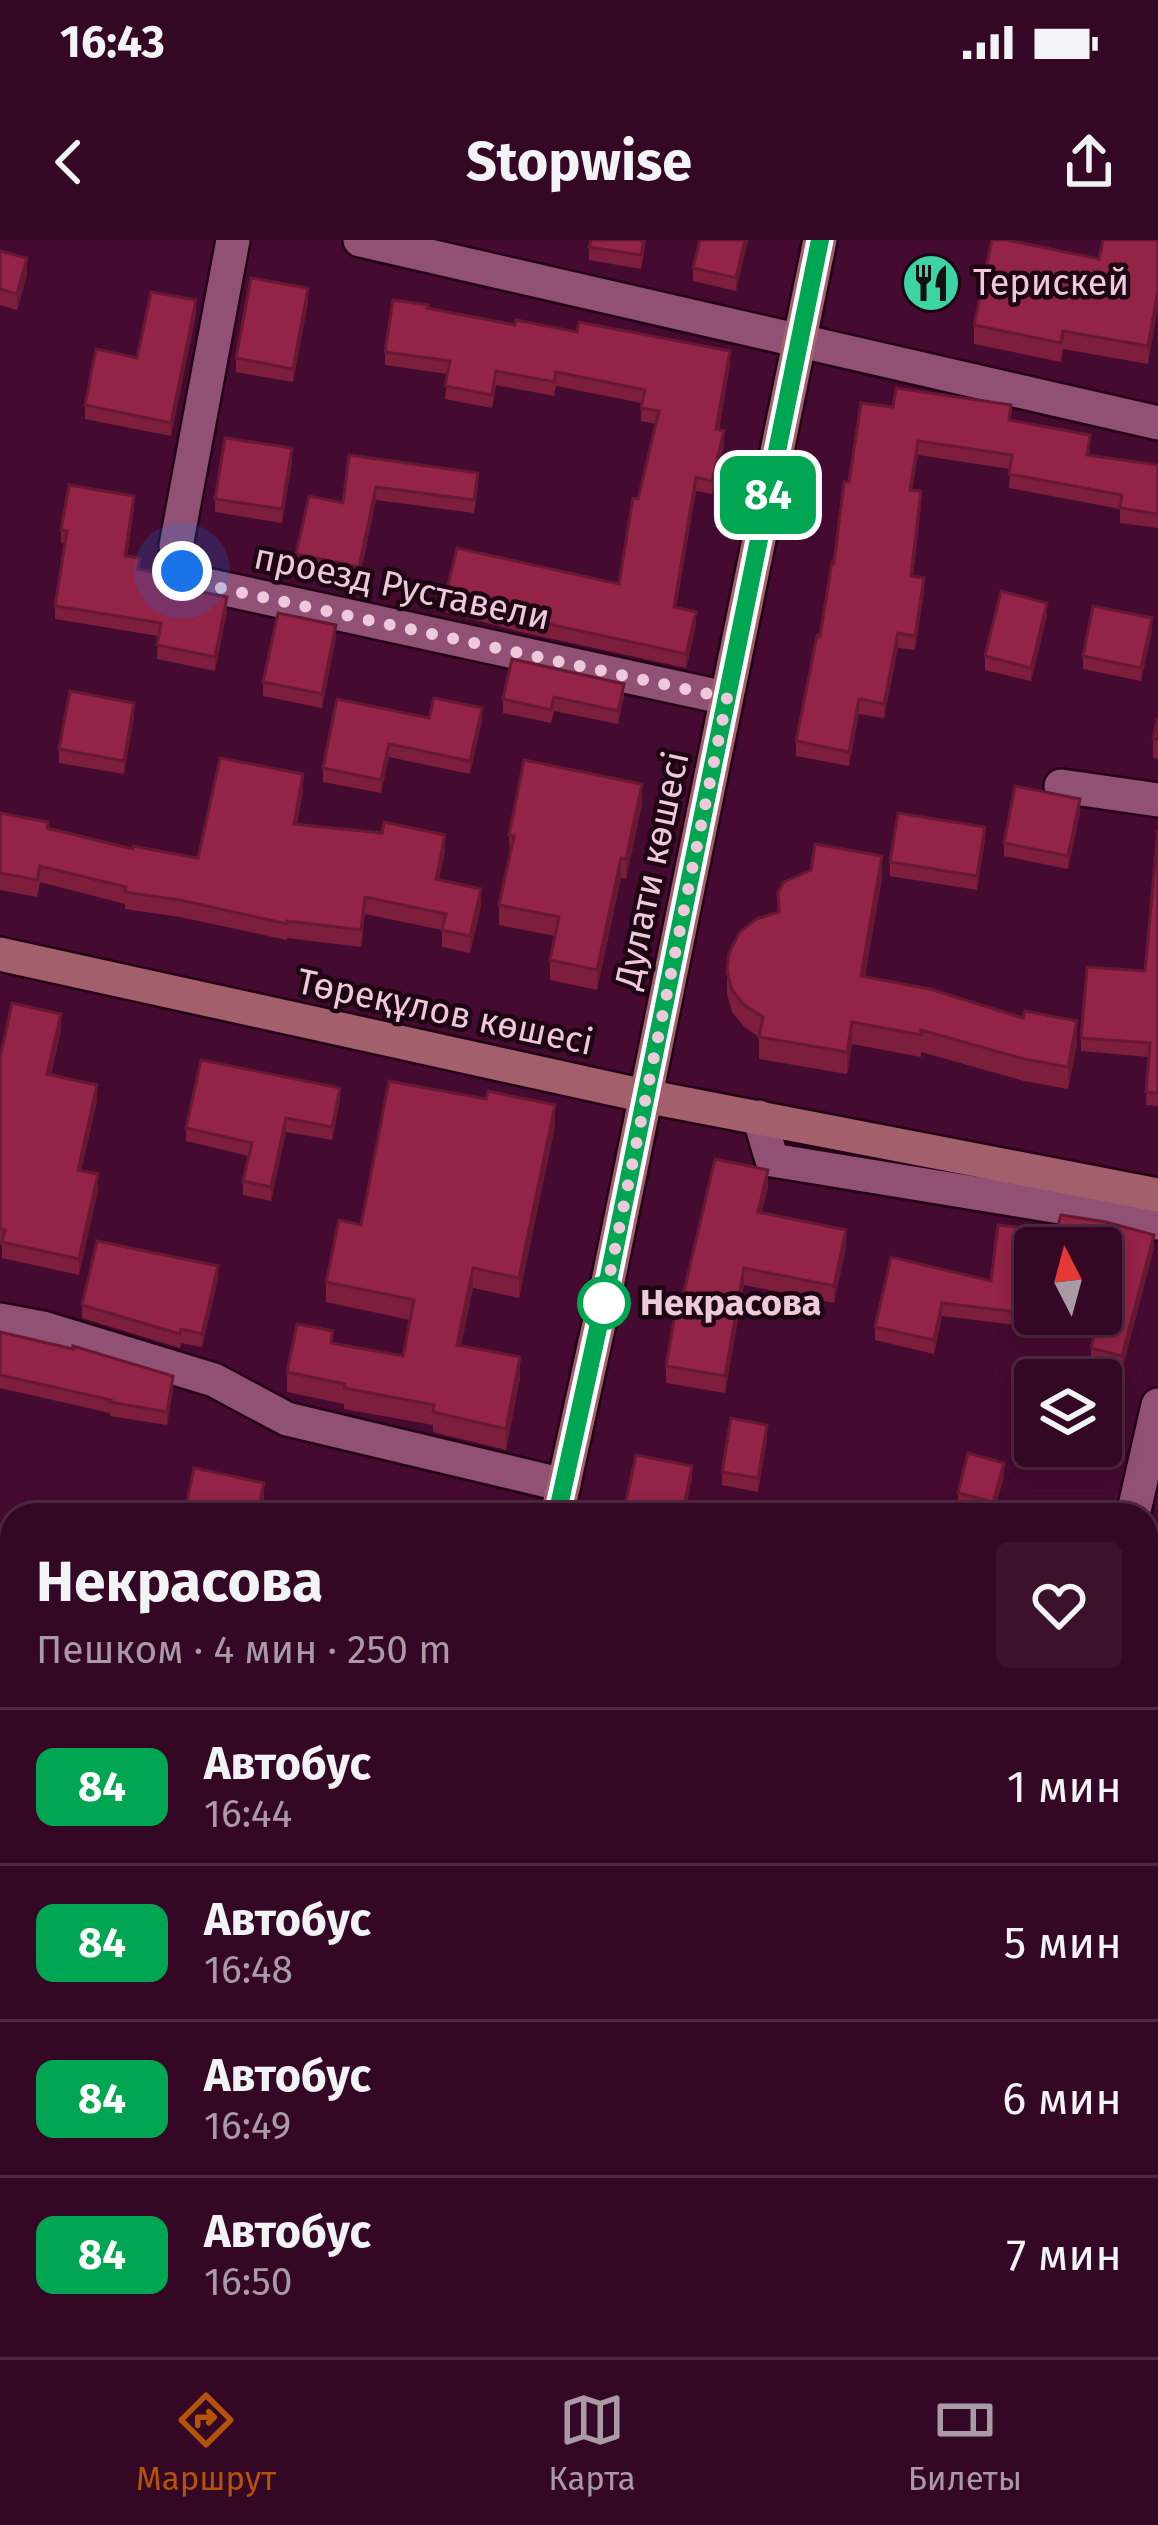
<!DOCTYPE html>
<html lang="ru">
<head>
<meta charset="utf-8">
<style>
	:root { --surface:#340824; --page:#3c112c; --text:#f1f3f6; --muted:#a99aa6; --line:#4e2941; --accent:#b45309 }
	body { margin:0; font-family:"Fira Sans",sans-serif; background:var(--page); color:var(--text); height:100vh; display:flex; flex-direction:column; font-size:45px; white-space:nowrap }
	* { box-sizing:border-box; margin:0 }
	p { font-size:39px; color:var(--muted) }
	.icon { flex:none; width:66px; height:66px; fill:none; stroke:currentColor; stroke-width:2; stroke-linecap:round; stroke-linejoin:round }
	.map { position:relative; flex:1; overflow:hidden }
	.drawer { position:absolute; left:0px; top:1263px; width:1158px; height:855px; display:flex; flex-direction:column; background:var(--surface); border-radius:36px 36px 0 0; box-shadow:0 6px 18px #0003,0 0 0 3px var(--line) }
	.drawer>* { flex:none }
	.badge { padding:0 24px; border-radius:18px; font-size:42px; line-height:78px }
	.needle { width:78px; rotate:354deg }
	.fabs { position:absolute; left:1014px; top:987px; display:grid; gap:24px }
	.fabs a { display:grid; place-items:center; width:108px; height:108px; border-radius:12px; background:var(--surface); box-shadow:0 6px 18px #0003,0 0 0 3px var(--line); font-size:60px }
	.you { position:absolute; width:60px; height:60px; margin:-30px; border:9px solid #fff; border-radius:50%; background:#1a73e8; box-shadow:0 0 0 18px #1a73e833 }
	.map>.badge { position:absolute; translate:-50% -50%; box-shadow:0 0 0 6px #fff }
	.round { display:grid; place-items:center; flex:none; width:126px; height:126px; border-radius:12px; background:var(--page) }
	.head { display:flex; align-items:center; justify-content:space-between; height:204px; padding:0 36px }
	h1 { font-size:57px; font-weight:700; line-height:90px }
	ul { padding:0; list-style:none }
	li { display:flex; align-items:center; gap:36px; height:156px; padding:0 36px; border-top:3px solid var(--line) }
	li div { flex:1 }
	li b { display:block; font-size:45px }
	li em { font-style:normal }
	li .badge { min-width:132px; font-weight:700; text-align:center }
	.status { display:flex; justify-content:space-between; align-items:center; height:84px; padding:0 60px; background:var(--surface); direction:ltr }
	.status svg { height:33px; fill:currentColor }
	header { display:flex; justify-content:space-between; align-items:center; height:156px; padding:0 36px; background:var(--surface); font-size:54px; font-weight:700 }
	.menu { display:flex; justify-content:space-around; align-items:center; height:168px; border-top:3px solid var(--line); background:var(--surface); font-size:33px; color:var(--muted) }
	.menu a { display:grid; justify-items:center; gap:6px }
	.menu .active { color:var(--accent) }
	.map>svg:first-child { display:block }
</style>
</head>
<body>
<div class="status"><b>16:43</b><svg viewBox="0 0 49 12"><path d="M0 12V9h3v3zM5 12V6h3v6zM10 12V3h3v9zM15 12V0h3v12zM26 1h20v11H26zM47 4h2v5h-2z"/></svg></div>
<header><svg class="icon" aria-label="back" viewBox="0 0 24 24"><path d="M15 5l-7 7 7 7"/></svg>Stopwise<svg class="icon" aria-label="share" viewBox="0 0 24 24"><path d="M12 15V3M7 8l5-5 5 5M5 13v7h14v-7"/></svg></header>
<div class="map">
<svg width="1158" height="2117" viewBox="0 0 1158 2117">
	<rect width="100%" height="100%" fill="#450a30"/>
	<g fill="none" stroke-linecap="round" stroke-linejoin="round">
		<!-- minor casing -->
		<g stroke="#240016" stroke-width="38">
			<path id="minor" d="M233 0 176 306 181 331 202 344 726 458
				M360 0 1158 183
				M1061 546 1158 560
				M759 877 772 920 1158 983
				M0 1080 43 1088 214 1140 287 1179 564 1245
				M1133 1275 1158 1165
				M0 1518 12 1520
				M1146 1746 1158 1749
				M0 1826 12 1829
				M1136 2106 1158 2110"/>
		</g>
		<!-- secondary casing -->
		<g stroke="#240016" stroke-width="38">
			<path id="secondary" d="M0 714 645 856 1158 955
				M557 1275 604 1061 820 0
				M380 2117 382 2106"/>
		</g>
		<!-- minor -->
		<use href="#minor" stroke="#915175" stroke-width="33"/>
		<!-- secondary -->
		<use href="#secondary" stroke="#a45f6c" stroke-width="33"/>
	</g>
	<!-- wall -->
	<path fill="#7e1e3d" d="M646 0 641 29 589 20V7Z
		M748 0 736 51 693 41V28Z
		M1158 0 1148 124 1063 109 1061 122 974 104V85L1099 19Z
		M0 11 27 35 17 70 0 65Z
		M308 62 293 142 236 132V118Z
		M427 68 730 125 719 190 724 204 712 254 696 251 676 368 696 386 686 428 521 392 445 372V358L619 344 656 184 641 181 642 163 556 146 554 156 496 145 492 168 445 159 448 134 385 125V112Z
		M196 74 171 196 85 179V165L137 118Z
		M861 163 1011 181 1090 210 1089 215 1158 225V288L1120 283V269L1009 248 1010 229 918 215 912 250 921 266 913 336 924 352 915 410 898 408 884 478 859 474 849 526 796 516V501L834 323Z
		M349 215 478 246 474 273 376 260 359 341 296 328V314L343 263Z
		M292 222 282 283 215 272V259Z
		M134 269 127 316 140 330 227 371 215 431 157 419 158 396 55 379V366L65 304 61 303V290Z
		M1047 376 1031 441 985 430V416Z
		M1152 391 1141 441 1083 429V416Z
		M336 398 322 468 263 456V442Z
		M512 419 624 457 618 484 554 471 551 483 503 473V459Z
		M134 476 124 534 59 523V509Z
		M429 478 482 481 470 534 389 517 381 553 323 542V528Z
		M1158 478V519L1153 518V498Z
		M303 550 297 584 445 611 439 639 481 666 470 713 442 707V690L365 674 361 707 287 698V700L180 677 125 669V664L40 642 37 657 0 650V573L48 589 133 609 198 618Z
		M642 564 626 639 621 638 597 750 550 740V720L555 696 499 685V665L510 615 509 595Z
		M1080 573 1068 629 1004 616V603Z
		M1158 590V866L1146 865 1149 817 1081 811V798L1145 731Z
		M985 600 977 650 890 636V622Z
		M882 638 865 736 1077 803 1068 849 1024 841 921 812V817L852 804 847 834 759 819V797L744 787 732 772 727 754V732L778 672V652Z
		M61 790 51 835 97 861 81 930 98 950 79 1035 2 1018V1005L0 1004V818Z
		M340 861 332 900 286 892 271 961 243 955V941L249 916 186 901V888Z
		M555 886 519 1058 473 1048 461 1105 520 1138 506 1210 433 1192V1185L344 1169V1164L287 1152V1132L333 1104 403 1116 410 1080 326 1062V1042L361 985Z
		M768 947 761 973 846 1007 834 1063 744 1045 725 1153 666 1143V1126L681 1064Z
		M998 985 1154 1008 1122 1130 1091 1122V1108L1104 1058 1101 1057V1008H1035V1067L1032 1087 942 1076 934 1114 875 1100V1087L991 1041Z
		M218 1039 202 1107 181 1103 180 1108 82 1078V1065Z
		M0 1092 73 1109 173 1150 167 1185 110 1176V1173L0 1148Z
		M767 1199 758 1252 722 1245V1232Z
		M1004 1236 993 1275 958 1266V1253Z
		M1146 1285 1158 1287V1340L1146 1338Z
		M0 1363 12 1365V1438L0 1435Z
		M1158 1396V1630L1146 1629V1584L1151 1550 1146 1549V1414Z
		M0 1701 12 1704V1751L0 1748Z
		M0 1834 12 1837V1913L0 1911Z
		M1146 1917 1158 1920V2064L1146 2062Z
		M0 1946 12 1947V2024L0 2023Z
		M830 2106H936V2109L934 2117H870L871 2115Z"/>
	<!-- shaded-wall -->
	<path fill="#671832" d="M745 0H748L736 51V38Z
		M27 18V35L17 70V54Z
		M308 48V62L293 142V129Z
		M1158 50V68L1148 124V106Z
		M196 60V74L171 196V183Z
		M730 111V125L716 203V189Z
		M724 191V204L712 254V241Z
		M918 201V215L910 264V250Z
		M292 208V222L282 283V269Z
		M696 237V251L674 381V367Z
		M376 247V260L359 341V327Z
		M921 251V266L911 350V336Z
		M134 256V269L125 329V316Z
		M924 338V352L915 410V396Z
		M227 357V371L215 431V417Z
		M1047 363V376L1031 441V428Z
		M696 372V386L686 428V414Z
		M1152 378V391L1141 441V428Z
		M336 385V398L322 468V454Z
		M898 393V408L884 478V464Z
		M624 444V457L618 484V471Z
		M859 459V474L849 526V512Z
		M134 463V476L124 534V521Z
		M482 468V481L470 534V521Z
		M389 504V517L381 553V540Z
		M303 534V550L294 601V584Z
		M642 544V564L626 639V619Z
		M1080 559V573L1068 629V616Z
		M985 587V600L977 650V636Z
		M445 595V611L436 655V639Z
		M882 616V638L861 758V736Z
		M621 618V638L597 750V730Z
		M481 649V666L470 713V696Z
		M61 774V790L47 850V834Z
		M1077 781V803L1068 849V827Z
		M852 782V804L847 834V812Z
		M97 845V861L78 945V930Z
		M340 848V861L332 900V887Z
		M555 865V886L519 1058V1038Z
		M286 878V892L271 961V947Z
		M768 930V947L758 989V972Z
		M98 934V950L79 1035V1019Z
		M846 990V1007L834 1063V1046Z
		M1154 995V1008L1122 1130V1116Z
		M218 1026V1039L202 1107V1094Z
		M473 1028V1048L457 1125V1105Z
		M744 1028V1045L725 1153V1136Z
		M942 1063V1076L934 1114V1100Z
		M520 1117V1138L506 1210V1189Z
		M173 1136V1150L167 1185V1172Z
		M767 1185V1199L758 1252V1238Z
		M1004 1223V1236L993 1275V1262Z
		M692 1226V1239L685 1275H682Z
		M264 1243V1260L260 1275H257Z"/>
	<!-- building -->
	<path fill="#932347" stroke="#671832" stroke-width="3" d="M591 0H644L641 15 589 7Z
		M700 0H745L736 38 693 28Z
		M992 0H1007L1099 19 1103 0H1158V50L1148 106 1063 91 1061 103 974 85Z
		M0 11 27 18 17 54 0 49Z
		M251 38 308 48 293 129 236 118Z
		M151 52 196 60 171 183 85 165 96 109 137 118Z
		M393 60 428 65 427 68 515 85 516 80 577 92 579 82 730 111 716 189 724 191 712 241 696 237 674 367 696 372 686 414 521 378 445 358 457 308 619 344 633 258 638 259 659 171 641 168 645 150 556 132 554 142 496 131 492 155 445 146 450 121 385 112Z
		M896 148 1011 165 1009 180 1090 195 1087 215 1158 225V274L1120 268 1122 255 1009 234 1012 215 918 201 910 250 921 251 911 336 924 338 915 396 898 393 884 464 859 459 849 512 796 501 817 395 820 396 832 322 834 323 844 242H849L861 163 893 167Z
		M225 198 292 208 282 269 215 259Z
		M349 215 478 233 474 260 376 247 359 327 296 314 309 256 343 263Z
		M69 245 134 256 125 316 140 318 138 329 171 336 197 351 227 357 215 417 157 405 161 383 55 366 67 291 61 290Z
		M1001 351 1047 363 1031 428 985 416Z
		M1093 366 1152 378 1141 428 1083 416Z
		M278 373 336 385 322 454 263 442Z
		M512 419 624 444 618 471 554 457 551 470 503 459Z
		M70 451 134 463 124 521 59 509Z
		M434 458 482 468 470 521 389 504 381 540 323 528 337 459 429 478Z
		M1158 478V499L1153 498Z
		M220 518 303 534 294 584 382 593 384 582 445 595 436 639 481 649 470 696 442 690 446 674 365 657 361 690 287 681V684L180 660 125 652 126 647 40 626 37 640 0 633V573L48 582 47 588 133 609V606L198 618Z
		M524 520 642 544 626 619 621 618 597 730 550 720 559 677 499 665 514 596 509 595Z
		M1015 546 1080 559 1068 616 1004 603Z
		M898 573 985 587 977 636 890 622Z
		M1158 590V853L1146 852 1150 803 1081 798 1087 727 1145 731Z
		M815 604 882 616 861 736 930 749 1023 778 1025 771 1077 781 1068 827 1024 819 921 790V795L852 782 847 812 759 797 763 777 744 765 732 750 727 732 729 713 740 692 756 679 779 672 778 652 784 642 811 630Z
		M12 763 61 774 47 834 97 845 78 930 98 934 79 1019 2 1002 5 990 0 989V818Z
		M201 820 340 848 332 887 286 878 271 947 243 941 252 903 186 888Z
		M389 841 486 859 488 851 555 865 519 1038 473 1028 457 1105 520 1117 506 1189 433 1172 434 1165 344 1148 345 1144 287 1132 297 1084 333 1091 331 1103 403 1116 414 1060 326 1042 339 980 361 985Z
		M715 919 768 930 758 972 846 990 834 1046 744 1028 725 1136 666 1126 677 1063 681 1064Z
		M1061 975 1106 982 1154 995 1122 1116 1091 1108 1107 1045 1101 1044V1008H1035V1054L1032 1074 942 1063 934 1100 875 1087 891 1017 991 1041 998 985 1056 992Z
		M97 1001 218 1026 202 1094 181 1089 180 1094 82 1065Z
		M0 1092 73 1109V1106L173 1136 167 1172 110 1162 111 1160 0 1135Z
		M731 1178 767 1185 758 1238 722 1232Z
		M968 1213 1004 1223 993 1262 958 1253Z
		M636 1215 692 1226 682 1275H623Z
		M194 1228 264 1243 257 1275H184Z
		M1069 1263 1096 1271 1095 1275H1066Z
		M96 1269 125 1275H94Z
		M1146 1285 1158 1287V1326L1146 1324Z
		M0 1363 12 1365V1424L0 1422Z
		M1150 1395 1158 1396V1617L1146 1615V1584L1153 1537 1146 1535V1414Z
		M0 1701 12 1704V1734L0 1732Z
		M0 1834 12 1837V1894L0 1891Z
		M1146 1917 1158 1920V2049L1146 2047Z
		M0 1946 12 1947V2010L0 2009Z
		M187 2106H250L247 2117H184Z
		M718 2106H784L781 2117H715Z
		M873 2106H933L930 2117H870Z
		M1031 2112 1054 2117H1030Z"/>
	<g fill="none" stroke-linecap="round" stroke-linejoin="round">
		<!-- line casing -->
		<g stroke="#fff" stroke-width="27">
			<path id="line" d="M557 1275 604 1061 820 0"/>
		</g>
		<!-- line -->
		<use href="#line" stroke="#00a651" stroke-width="18"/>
		<!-- walk -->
		<path stroke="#eec9db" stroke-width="12" stroke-dasharray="0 21.6" d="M182 331 202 344 727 458 604 1063"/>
	</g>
	<!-- icons -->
	<defs>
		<g id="restaurant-disc" transform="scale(3)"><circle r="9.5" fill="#3dd4a3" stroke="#1e0514"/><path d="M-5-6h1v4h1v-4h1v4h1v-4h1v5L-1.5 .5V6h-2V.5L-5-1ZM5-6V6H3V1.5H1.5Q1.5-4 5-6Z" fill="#111"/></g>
	</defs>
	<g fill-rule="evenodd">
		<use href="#restaurant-disc" x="931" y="43"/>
	</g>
	<!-- markers -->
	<circle fill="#fff" stroke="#00a651" stroke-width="6" cx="604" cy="1063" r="24"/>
	<g text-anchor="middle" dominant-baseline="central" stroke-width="9" stroke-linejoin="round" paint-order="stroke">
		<!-- poi labels -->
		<g font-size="36" fill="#eec9db" stroke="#1e0514" text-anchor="start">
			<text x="973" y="43">Терискей</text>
		</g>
		<!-- street labels -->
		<g font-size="36" fill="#eec9db" stroke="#1e0514">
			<text transform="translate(402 347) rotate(12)">проезд Руставели</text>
			<text transform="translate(652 630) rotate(-78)">Дулати көшесі</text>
			<text transform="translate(445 772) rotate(12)">Төреқұлов көшесі</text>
		</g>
		<!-- stop labels -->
		<g font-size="36" font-weight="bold" fill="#eec9db" stroke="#1e0514" text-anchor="start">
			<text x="640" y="1063">Некрасова</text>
		</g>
	</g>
</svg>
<div class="fabs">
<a><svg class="needle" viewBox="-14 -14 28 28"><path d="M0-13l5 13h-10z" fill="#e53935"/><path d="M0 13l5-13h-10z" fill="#a99aa6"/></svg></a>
<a><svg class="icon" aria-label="layers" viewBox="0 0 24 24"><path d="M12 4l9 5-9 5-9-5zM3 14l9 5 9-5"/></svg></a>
</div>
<div class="you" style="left:182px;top:331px"></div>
<b class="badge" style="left:768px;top:255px;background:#00a651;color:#fff">84</b>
<section class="drawer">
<div class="head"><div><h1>Некрасова</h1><p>Пешком · 4 мин · 250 m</p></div><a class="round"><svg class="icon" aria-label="heart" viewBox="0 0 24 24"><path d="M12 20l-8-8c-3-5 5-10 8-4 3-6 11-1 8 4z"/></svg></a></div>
<ul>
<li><span class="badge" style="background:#00a651;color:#fff">84</span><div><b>Автобус</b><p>16:44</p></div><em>1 мин</em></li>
<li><span class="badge" style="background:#00a651;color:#fff">84</span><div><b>Автобус</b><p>16:48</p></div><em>5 мин</em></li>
<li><span class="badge" style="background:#00a651;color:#fff">84</span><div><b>Автобус</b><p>16:49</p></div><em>6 мин</em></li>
<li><span class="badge" style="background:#00a651;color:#fff">84</span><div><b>Автобус</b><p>16:50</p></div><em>7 мин</em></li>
</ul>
</section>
</div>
<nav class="menu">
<a class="active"><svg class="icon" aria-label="directions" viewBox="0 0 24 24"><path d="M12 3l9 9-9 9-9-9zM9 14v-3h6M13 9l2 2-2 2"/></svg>Маршрут</a>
<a><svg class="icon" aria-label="map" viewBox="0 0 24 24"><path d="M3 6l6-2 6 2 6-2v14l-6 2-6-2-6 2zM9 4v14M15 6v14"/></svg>Карта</a>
<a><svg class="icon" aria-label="tickets" viewBox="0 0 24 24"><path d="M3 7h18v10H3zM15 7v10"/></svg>Билеты</a>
</nav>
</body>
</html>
